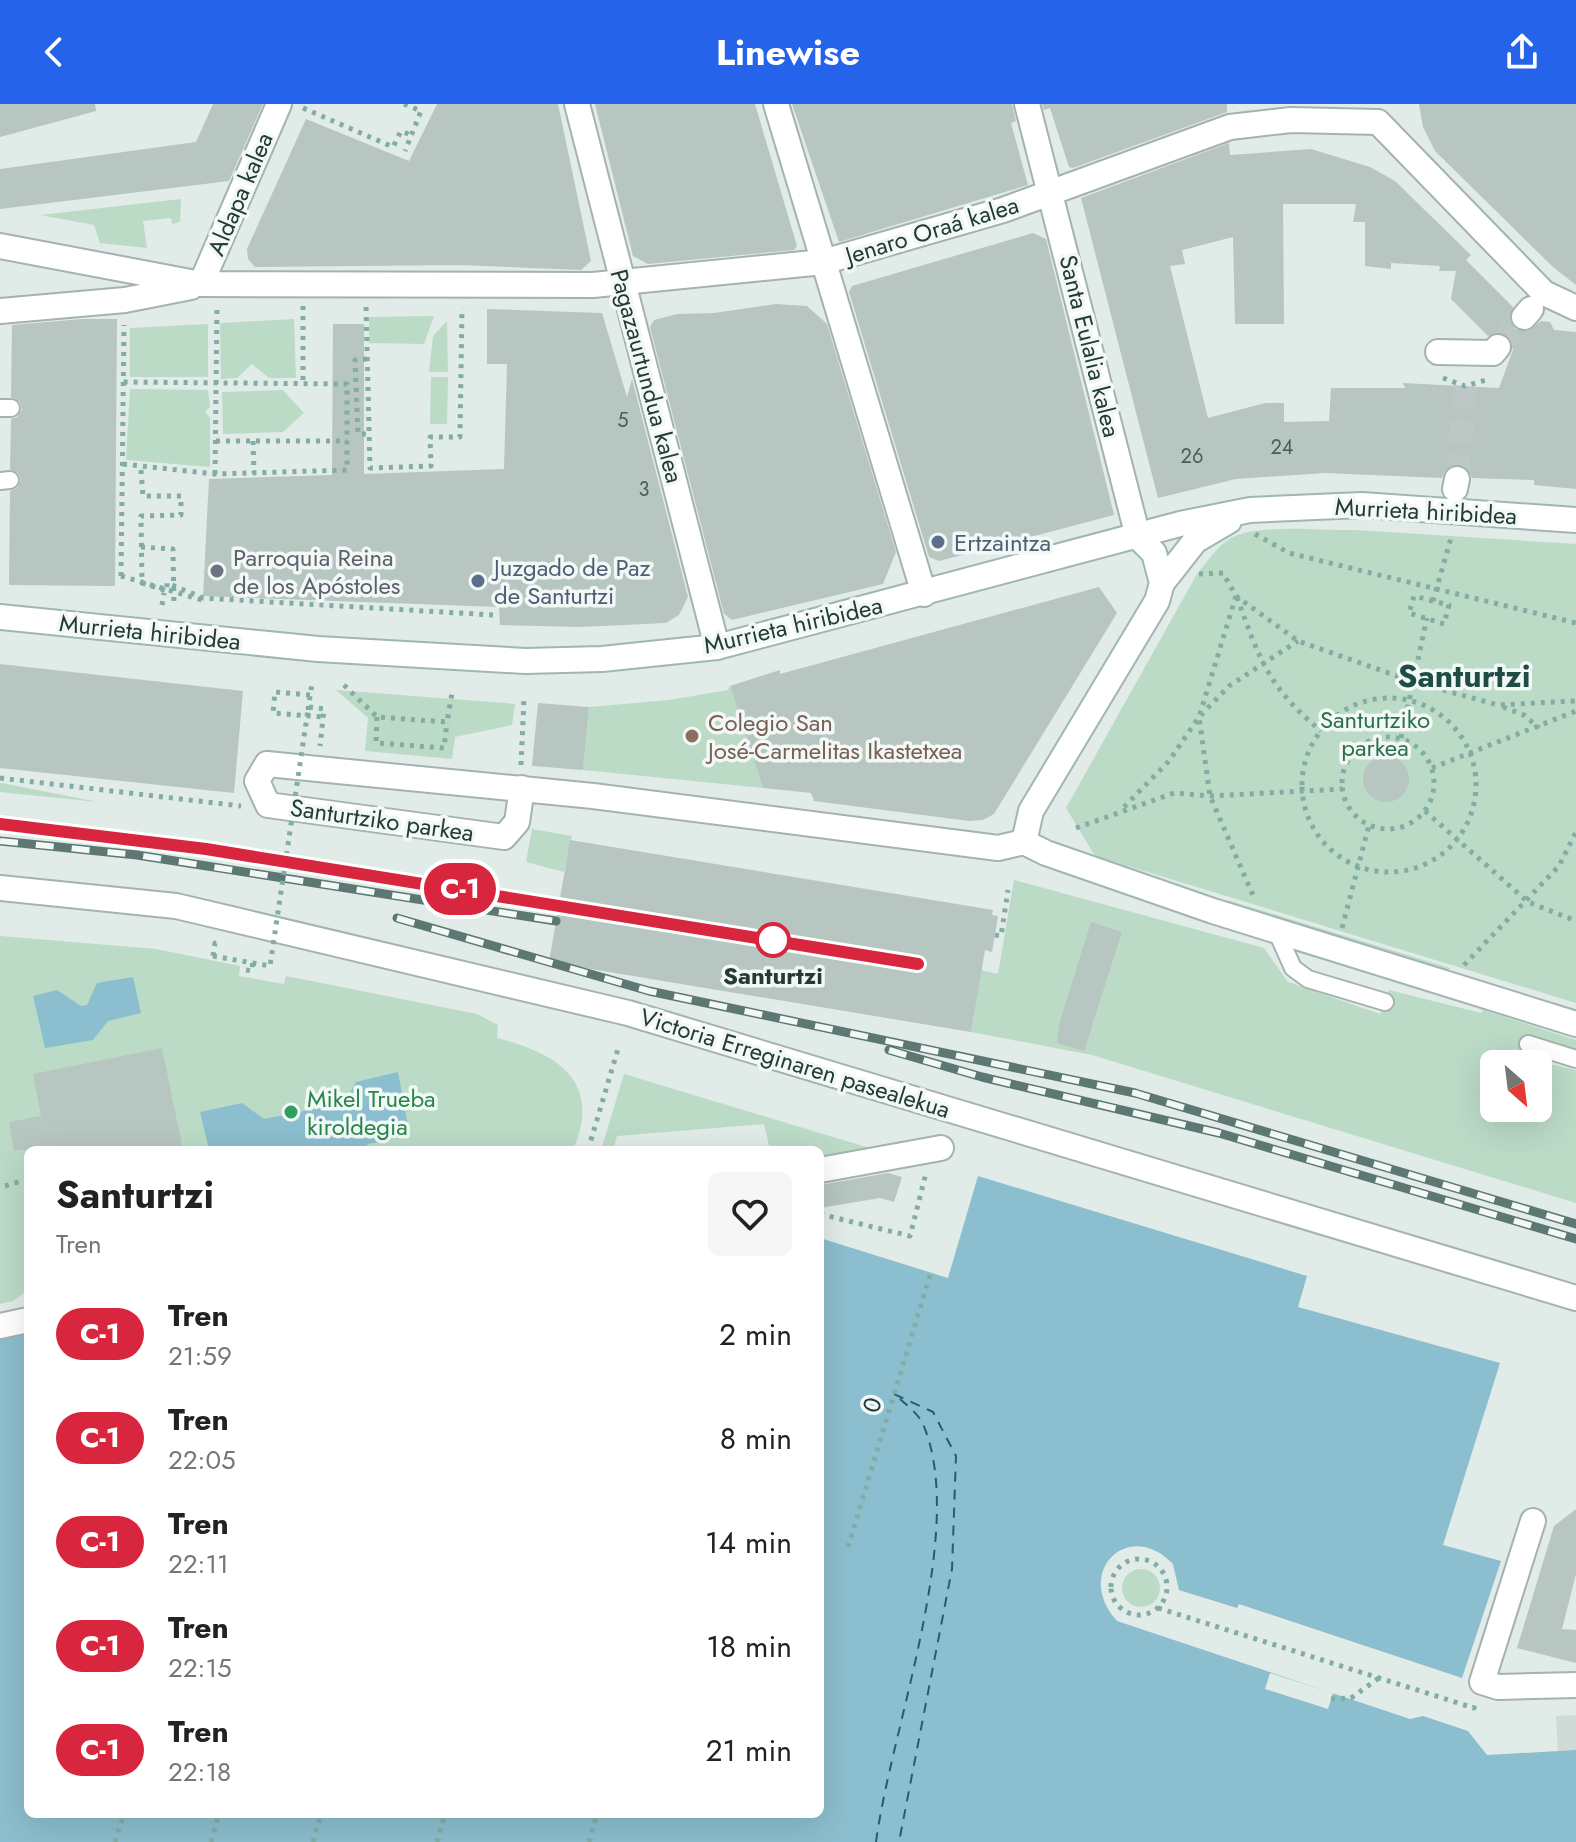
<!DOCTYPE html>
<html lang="es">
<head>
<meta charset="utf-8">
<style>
	:root { --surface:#fff; --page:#f6f6f6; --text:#222; --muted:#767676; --accent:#2563eb }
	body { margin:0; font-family:Jost,sans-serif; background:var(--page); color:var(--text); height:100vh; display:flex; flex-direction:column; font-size:30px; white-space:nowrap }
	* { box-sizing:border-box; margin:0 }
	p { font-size:26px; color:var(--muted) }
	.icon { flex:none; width:44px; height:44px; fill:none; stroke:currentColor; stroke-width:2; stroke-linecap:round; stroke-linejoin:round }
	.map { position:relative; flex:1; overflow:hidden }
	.side { position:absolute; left:24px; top:1042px; width:800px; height:672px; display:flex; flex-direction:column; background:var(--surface); border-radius:12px; box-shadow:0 8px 32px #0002 }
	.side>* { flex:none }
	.badge { padding:0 16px; border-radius:26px; font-size:28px; line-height:52px }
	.needle { width:52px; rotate:152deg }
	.fabs { position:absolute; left:1480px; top:946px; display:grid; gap:16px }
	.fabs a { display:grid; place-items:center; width:72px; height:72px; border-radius:12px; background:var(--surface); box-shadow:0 8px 32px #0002; font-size:40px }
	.map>.badge { position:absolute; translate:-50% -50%; box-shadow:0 0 0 4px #fff }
	.round { display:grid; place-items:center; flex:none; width:84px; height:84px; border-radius:12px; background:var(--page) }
	.overview { display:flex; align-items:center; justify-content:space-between; height:136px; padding:0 32px }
	h1 { font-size:38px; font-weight:700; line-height:60px }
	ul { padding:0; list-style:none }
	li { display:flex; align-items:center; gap:24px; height:104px; padding:0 32px }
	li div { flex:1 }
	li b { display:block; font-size:30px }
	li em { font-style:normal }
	li .badge { min-width:88px; font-weight:700; text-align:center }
	header { display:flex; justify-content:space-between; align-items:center; height:104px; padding:0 32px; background:var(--accent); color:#fff; font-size:36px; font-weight:700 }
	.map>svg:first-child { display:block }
</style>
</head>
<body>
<header><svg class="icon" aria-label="back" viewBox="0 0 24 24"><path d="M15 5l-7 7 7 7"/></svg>Linewise<svg class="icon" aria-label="share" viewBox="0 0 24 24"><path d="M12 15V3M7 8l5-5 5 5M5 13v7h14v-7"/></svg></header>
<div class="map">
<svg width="1576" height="1738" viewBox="0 0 1576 1738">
	<rect width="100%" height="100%" fill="#e1ebe8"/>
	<!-- built -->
	<path fill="#cfdbd7" d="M1576 1611V1649L1558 1650 1556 1612Z"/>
	<!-- green -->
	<path fill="#bbdbc7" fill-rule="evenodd" d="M181 95 180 118 172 120 171 114 143 117 147 144 100 139 94 121 40 111Z
		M434 212 424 240 369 239V213Z
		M294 215 296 274H269L252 260 237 274 221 275 220 219Z
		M447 217 448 268H429L433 232Z
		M208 220V273H130V224Z
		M431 273H448L447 320H430Z
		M130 285 208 286 210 303 205 308 210 314V363L126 356Z
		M283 286 304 309 283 328 223 330 222 288Z
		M1356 426 1576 440V899L1095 752 1066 704 1197 470C1207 458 1217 442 1231 434 1260 419 1322 427 1356 426Z
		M730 582 763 684 583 666 589 603 669 596 728 586Z
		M336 586 515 600 512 621 455 633 452 655 365 647 368 614Z
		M0 679H2L98 698 0 688Z
		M532 725 572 732 564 768 526 758Z
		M1014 776 1264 844 1288 878 1380 910 1389 886 1481 909 1483 906 1576 936V948L1531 934 1524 954 1576 966V1099L1092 951 971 928 981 866 998 870ZM1494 960H1538V1004H1494Z
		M1227 796 1450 864 1448 867 1225 801Z
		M0 832 156 845 240 862 239 872 284 880 286 872 477 910 498 921 497 934C557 949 603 977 573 1046H28V1186L13 1197 0 1200Z
		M624 970 873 1045 820 1055V1046H770L764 1020 617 1032 613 1046H601Z
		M1122 1484a19 19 0 1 1 38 0a19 19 0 1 1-38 0Z"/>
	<!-- water -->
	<path fill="#8bbece" d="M133 873 141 909 108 917 93 936 45 944 33 892 57 886 81 902 87 901 97 879Z
		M398 968 410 1032 368 1040 364 1046H209L200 1008 242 999 264 1015 344 999 356 978Z
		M978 1072 1307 1172 1298 1203 1500 1259 1443 1441 1501 1457 1462 1574 1239 1500 1237 1504 1179 1486 1173 1460C1128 1413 1073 1469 1117 1517L1410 1615 1423 1612 1468 1627 1487 1651 1576 1646V1738H0V1235L28 1230V1710H820V1134L948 1174Z"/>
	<!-- pier -->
	<path fill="#e1ebe8" d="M1270 1569 1333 1589 1328 1605 1265 1585Z"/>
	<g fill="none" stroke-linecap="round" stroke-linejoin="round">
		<!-- ferry -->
		<path stroke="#1f5f74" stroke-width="2" stroke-dasharray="10 8" stroke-linecap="butt" d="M876 1738C891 1624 968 1425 923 1320 918 1309 903 1298 894 1290L933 1308 956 1352 952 1465 899 1738"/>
	</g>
	<!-- building -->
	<path fill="#b7c6c1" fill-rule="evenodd" d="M0 0H95L96 7 0 33Z
		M213 0H263L229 77 0 105V65L196 38Z
		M437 0H558L591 157 581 166 459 161 255 163 248 155 247 145 306 15 409 57Z
		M595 0H755L797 142 794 146 648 160 633 152Z
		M792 0H1012L1016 17 1011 19 1028 81 839 138Z
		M1042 0H1227V8L1073 64 1069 63 1050 4 1044 6Z
		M1419 0H1576V181L1553 163 1435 47 1423 23Z
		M1229 39 1230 51 1311 45 1370 63 1395 77 1471 151 1466 156 1513 203 1510 217 1515 225 1528 227 1541 217 1550 218 1554 226 1576 228V385L1534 381V376L1472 374 1467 364 1459 360 1446 365 1442 374 1325 369 1236 375 1158 394 1081 94ZM1283 100H1356L1353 118H1365V162L1391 165V159L1440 162 1439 167H1456L1451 195 1488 232 1501 228 1512 237 1513 246 1499 284 1403 279 1405 284H1331L1329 317 1284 318V299H1265L1208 314 1170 162 1185 160 1182 146 1233 133 1235 220H1284Z
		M1033 129 1046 135 1114 411 939 457 929 453 849 188 852 182Z
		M776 200 807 202 827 220 896 448 883 480 732 516 724 510 650 223 654 216 677 210 714 209Z
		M487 205 602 209 627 293 632 275 688 493 679 511 666 519 580 523 500 521 499 503 203 492 209 375 332 371 333 220H364V370L504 365 507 260H487Z
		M82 215H117L115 482 9 481 10 387 17 384 21 376 18 369 10 365 11 315 17 313 22 305 20 298 11 293 12 221Z
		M1099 483 1117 509 994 710 983 716 969 717 814 697 811 689 763 684 730 582 780 566V570Z
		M0 560 243 587 234 689 0 664Z
		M538 599 589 603 583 666 532 662Z
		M1363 675a23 23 0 1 1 46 0a23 23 0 1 1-46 0Z
		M570 736 993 806 992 811 998 812 992 848 985 846 971 928 549 858Z
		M1091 818 1122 828 1084 947 1057 939 1060 917Z
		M162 944 183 1046H14L9 1018 41 1012 33 970Z
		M888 1069 902 1073 894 1098 880 1094 820 1104V1081Z
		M1576 1405V1470L1562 1525 1576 1526V1559L1517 1544 1554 1422Z"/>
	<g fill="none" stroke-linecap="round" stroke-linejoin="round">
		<!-- street-tunnel -->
		<path stroke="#bbc8c5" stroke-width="24" stroke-dasharray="24 12" stroke-linecap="butt" d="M1498 243 1524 213
			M1457 375 1465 282"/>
		<!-- lane casing -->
		<g stroke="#a4b3af" stroke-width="20">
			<path id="lane" d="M0 304H11
				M0 377 10 376
				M1276 826 1293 864 1308 875 1385 898
				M1528 940 1576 955"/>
		</g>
		<!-- street casing -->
		<g stroke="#a4b3af" stroke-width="28">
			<path id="street" d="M577 0 717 543
				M776 0 924 490
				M1027 0 1138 433
				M0 142 201 180 593 181 823 158 1003 106 1230 23 1291 16 1378 18 1544 189 1576 204
				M201 180 279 0
				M0 207 125 196 191 183
				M1524 213 1531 205
				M1438 248 1493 249 1498 243
				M1455 385 1457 375
				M522 684 517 718 504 733 268 701 257 677 267 660 593 692 998 744 1024 738
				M0 784 176 802 628 909 1576 1194
				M820 1066 941 1044
				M0 1222 28 1216
				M1533 1417 1482 1578 1498 1583 1576 1581"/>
		</g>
		<!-- secondary casing -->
		<g stroke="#a0b6b0" stroke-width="28">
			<path id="secondary" d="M1229 417 1195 437 1162 479 1157 497 1031 707 1024 738 1046 749 1213 807 1576 920
				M1138 433 1154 449 1162 479
				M0 513 318 545 525 557 602 555 717 543 1180 420 1250 406 1362 401 1576 416"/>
		</g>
		<!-- path -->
		<path stroke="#83ada4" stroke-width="5" stroke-dasharray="4 6" stroke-linecap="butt" d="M404 0 421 7 405 47
			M303 4 393 43 401 27 411 31
			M303 202V277
			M366 203 370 364 431 362 430 333H460L462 204
			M367 255 355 256 358 330H368
			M1443 274 1465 282 1486 276
			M216 337H347
			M253 337 254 369
			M123 360 215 370 347 366V280L123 278
			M141 366 143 392H181V411L141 412 142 479 167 487V479L203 494 493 511
			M215 370 217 203
			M1255 430 1289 449 1576 519
			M141 443 173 445 174 503
			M1199 470 1223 469 1236 492 1298 537 1414 578 1498 601 1576 597
			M121 472 124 221
			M1236 492 1199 613 1210 692 1255 796
			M1237 493C1259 555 1269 584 1321 627
			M1433 497 1414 492 1409 509 1444 520 1449 501 1433 497 1451 434
			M162 501 164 489
			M344 581 377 613 447 618 452 589
			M310 591 275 588 273 609 323 613
			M1302 681a87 87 0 1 1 174 0a87 87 0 1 1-174 0Z
			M309 603 324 605 320 642
			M1503 603 1524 611 1539 624
			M308 606 312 579
			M377 613 376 639 444 644 447 618
			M1342 679a46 46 0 1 1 92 0a46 46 0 1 1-92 0Z
			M1401 634 1427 514
			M521 661 524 594
			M1432 664 1576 607
			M0 674 241 702
			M1124 703 1169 657 1199 613 1229 582 1298 537
			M1425 707 1528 798 1576 817
			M1076 724 1174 689 1210 692 1342 685
			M1342 824 1369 721
			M995 831 1001 832 1008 786
			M213 852 215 839 218 840
			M1464 861 1559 762 1576 728
			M246 866 252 867 253 855
			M588 1046 618 945
			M5 1082 21 1077
			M820 1110 910 1132 926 1069
			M848 1443 931 1168
			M1111 1483a28 28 0 1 1 56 0a28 28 0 1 1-56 0Z
			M1158 1504 1474 1604 1475 1601
			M1331 1595 1351 1594 1379 1574
			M115 1738 124 1710
			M211 1738 219 1710
			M313 1738 321 1710
			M437 1738 445 1710
			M589 1738 597 1710"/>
		<!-- lane -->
		<use href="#lane" stroke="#fff" stroke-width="16"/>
		<!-- street -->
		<use href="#street" stroke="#fff" stroke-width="24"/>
		<!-- secondary -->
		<use href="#secondary" stroke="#fff" stroke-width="24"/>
		<!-- rail casing -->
		<g stroke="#5d7772" stroke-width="9">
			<path id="rail" d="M0 720 176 740 558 801
				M0 737 137 751 556 817
				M397 814 649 887 1135 989 1576 1120
				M889 946 982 973 1219 1029 1576 1135"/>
		</g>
		<!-- rail -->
		<use href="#rail" stroke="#f2f8f5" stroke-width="6" stroke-dasharray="18" stroke-linecap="butt"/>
		<!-- path-bridge -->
		<path stroke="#83ada4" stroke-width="5" stroke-dasharray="4 6" stroke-linecap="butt" d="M121 472 202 496
			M213 852 270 862 308 606"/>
	</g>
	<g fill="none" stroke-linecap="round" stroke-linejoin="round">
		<!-- line casing -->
		<g stroke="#fff" stroke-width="18">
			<path id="line" d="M0 720 206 745 918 860"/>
		</g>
		<!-- line -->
		<use href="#line" stroke="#d7263d" stroke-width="12"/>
	</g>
	<!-- markers -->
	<g fill="#5c6f8a" stroke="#f2f8f5" stroke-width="3">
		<circle cx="938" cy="438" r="8"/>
		<circle cx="478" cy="477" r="8"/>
	</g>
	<circle fill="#6b7280" stroke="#f2f8f5" stroke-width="3" cx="217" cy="467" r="8"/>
	<circle fill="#8d6e63" stroke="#f2f8f5" stroke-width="3" cx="692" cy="632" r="8"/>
	<circle fill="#fff" stroke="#d7263d" stroke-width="4" cx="773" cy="836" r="16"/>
	<circle fill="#2e9e5b" stroke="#f2f8f5" stroke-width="3" cx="291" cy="1008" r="8"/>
	<g text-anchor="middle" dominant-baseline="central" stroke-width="7" stroke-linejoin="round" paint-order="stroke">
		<!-- number labels -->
		<g font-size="20" fill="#475e5a">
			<text x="623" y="316">5</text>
			<text x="1282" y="343">24</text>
			<text x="1192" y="352">26</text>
			<text x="644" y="385">3</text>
		</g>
		<!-- street labels -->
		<g font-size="24" fill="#223b37" stroke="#f2f8f5">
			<text transform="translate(240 90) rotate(-67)">Aldapa kalea</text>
			<text transform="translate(932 126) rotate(-17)">Jenaro Oraá kalea</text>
			<text transform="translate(1090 242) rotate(76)">Santa Eulalia kalea</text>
			<text transform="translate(647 272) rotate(75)">Pagazaurtundua kalea</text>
			<text transform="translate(1426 407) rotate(3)">Murrieta hiribidea</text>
			<text transform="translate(793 521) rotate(-13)">Murrieta hiribidea</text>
			<text transform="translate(150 528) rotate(6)">Murrieta hiribidea</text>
			<text transform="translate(382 716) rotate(8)">Santurtziko parkea</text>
			<text transform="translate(795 959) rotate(17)">Victoria Erreginaren pasealekua</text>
			<text transform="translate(872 1301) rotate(-73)">0</text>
		</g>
		<!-- service labels -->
		<g font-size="24" fill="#4e5e75" stroke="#f2f8f5" text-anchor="start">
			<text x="954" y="438">Ertzaintza</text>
			<text x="494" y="463">Juzgado de Paz<tspan x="494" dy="28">de Santurtzi</tspan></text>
		</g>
		<!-- worship labels -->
		<g font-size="24" fill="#5b616d" stroke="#f2f8f5" text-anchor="start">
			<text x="233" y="453">Parroquia Reina<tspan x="233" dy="28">de los Apóstoles</tspan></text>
		</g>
		<!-- park labels -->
		<g font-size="24" fill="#2e704d" stroke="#f2f8f5">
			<text x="1375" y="615">Santurtziko<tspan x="1375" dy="28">parkea</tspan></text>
		</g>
		<!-- education labels -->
		<g font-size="24" fill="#785e54" stroke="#f2f8f5" text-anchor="start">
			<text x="708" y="618">Colegio San<tspan x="708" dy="28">José-Carmelitas Ikastetxea</tspan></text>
		</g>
		<!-- stop labels -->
		<g font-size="24" font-weight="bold" fill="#223b37" stroke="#f2f8f5">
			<text x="773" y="871">Santurtzi</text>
		</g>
		<!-- leisure labels -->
		<g font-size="24" fill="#27864d" stroke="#f2f8f5" text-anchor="start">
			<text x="307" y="994">Mikel Trueba<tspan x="307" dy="28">kiroldegia</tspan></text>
		</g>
		<!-- district labels -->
		<g font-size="32" font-weight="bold" fill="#1f4c45" stroke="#f2f8f5">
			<text x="1464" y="572">Santurtzi</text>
		</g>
	</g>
</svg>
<div class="fabs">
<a><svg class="needle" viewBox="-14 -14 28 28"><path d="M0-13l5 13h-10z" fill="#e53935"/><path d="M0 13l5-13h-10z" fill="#767676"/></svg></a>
</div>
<b class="badge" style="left:460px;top:785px;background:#d7263d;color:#fff">C-1</b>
<section class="side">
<div class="overview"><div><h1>Santurtzi</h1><p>Tren</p></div><a class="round"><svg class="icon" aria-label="heart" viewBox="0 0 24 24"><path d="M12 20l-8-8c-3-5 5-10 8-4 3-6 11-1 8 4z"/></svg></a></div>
<ul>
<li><span class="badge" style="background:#d7263d;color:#fff">C-1</span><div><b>Tren</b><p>21:59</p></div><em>2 min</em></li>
<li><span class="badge" style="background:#d7263d;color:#fff">C-1</span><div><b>Tren</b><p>22:05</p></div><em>8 min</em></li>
<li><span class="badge" style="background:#d7263d;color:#fff">C-1</span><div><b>Tren</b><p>22:11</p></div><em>14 min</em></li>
<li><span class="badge" style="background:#d7263d;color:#fff">C-1</span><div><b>Tren</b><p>22:15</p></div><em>18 min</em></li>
<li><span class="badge" style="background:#d7263d;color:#fff">C-1</span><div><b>Tren</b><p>22:18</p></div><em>21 min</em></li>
</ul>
</section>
</div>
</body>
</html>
